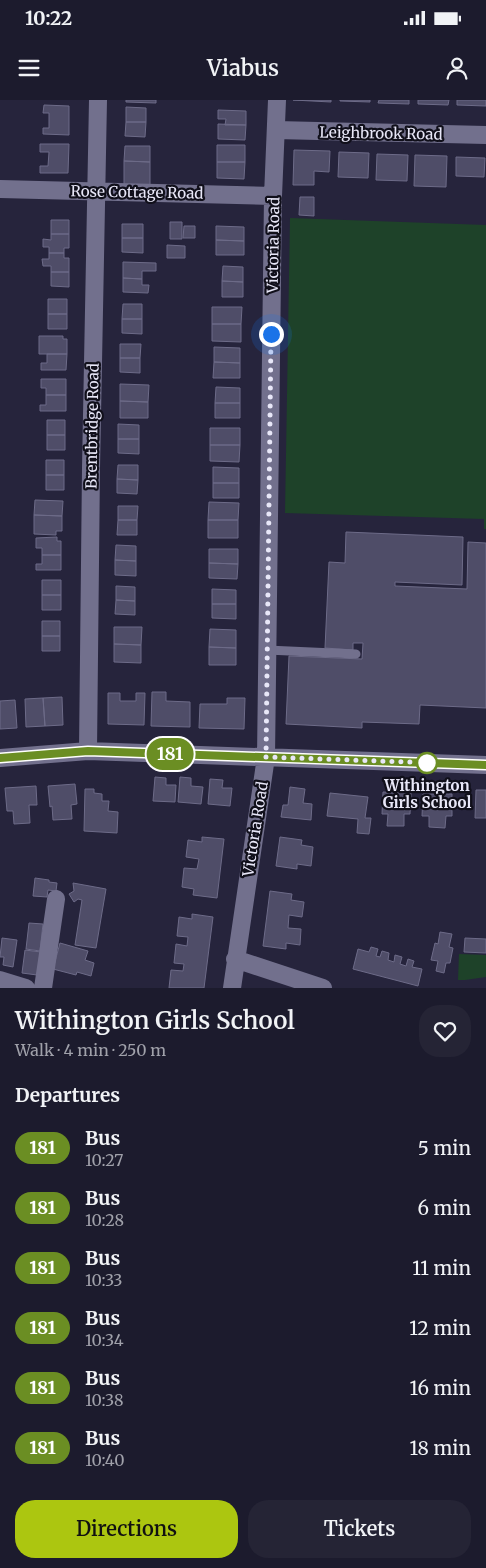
<!DOCTYPE html>
<html lang="en">
<head>
<meta charset="utf-8">
<style>
	:root { --surface:#1c1b2d; --page:#252435; --text:#f1f3f6; --muted:#a0a1aa; --accent:#acc610 }
	body { margin:0; font-family:Merriweather,serif; background:var(--page); color:var(--text); height:100vh; display:flex; flex-direction:column; font-size:19px; white-space:nowrap }
	* { box-sizing:border-box; margin:0 }
	p { font-size:16px; color:var(--muted) }
	.icon { flex:none; width:28px; height:28px; fill:none; stroke:currentColor; stroke-width:2; stroke-linecap:round; stroke-linejoin:round }
	.map { position:relative; height:888px; overflow:hidden }
	.panel { display:flex; flex-direction:column; background:var(--surface); flex:1 }
	.panel>* { flex:none }
	.badge { padding:0 10px; border-radius:16px; font-size:18px; line-height:32px }
	.you { position:absolute; width:25px; height:25px; margin:-12px; border:4px solid #fff; border-radius:50%; background:#1a73e8; box-shadow:0 0 0 8px #1a73e833 }
	.map>.badge { position:absolute; translate:-50% -50%; box-shadow:0 0 0 2px #fff }
	h2 { padding:0 15px; font-size:19px; line-height:45px }
	.round { display:grid; place-items:center; flex:none; width:52px; height:52px; border-radius:20px; background:var(--page) }
	.headline { display:flex; align-items:center; justify-content:space-between; height:85px; padding:0 15px }
	h1 { font-size:24px; font-weight:600; line-height:38px }
	.button { display:flex; gap:10px; margin-top:auto; padding:10px 15px }
	.button a { flex:1; height:58px; border-radius:20px; background:var(--accent); color:#111; font-size:20px; font-weight:600; line-height:58px; text-align:center }
	.button a+a { background:var(--page); color:var(--text) }
	ul { padding:0; list-style:none }
	li { display:flex; align-items:center; gap:15px; height:60px; padding:0 15px }
	li div { flex:1 }
	li b { display:block; font-size:19px }
	li em { font-style:normal }
	li .badge { min-width:55px; font-weight:700; text-align:center }
	.status { display:flex; justify-content:space-between; align-items:center; height:35px; padding:0 25px; background:var(--surface); direction:ltr }
	.status svg { height:14px; fill:currentColor }
	header { display:flex; justify-content:space-between; align-items:center; height:65px; padding:0 15px; background:var(--surface); font-size:22px; font-weight:600 }
	.map>svg:first-child { display:block }
</style>
</head>
<body>
<div class="status"><b>10:22</b><svg viewBox="0 0 49 12"><path d="M0 12V9h3v3zM5 12V6h3v6zM10 12V3h3v9zM15 12V0h3v12zM26 1h20v11H26zM47 4h2v5h-2z"/></svg></div>
<header><svg class="icon" aria-label="menu" viewBox="0 0 24 24"><path d="M4 6h16M4 12h16M4 18h16"/></svg>Viabus<svg class="icon" aria-label="person" viewBox="0 0 24 24"><circle cx="12" cy="8" r="4"/><path d="M4 21q1-7 8-7t8 7"/></svg></header>
<div class="map">
<svg width="486" height="888" viewBox="0 0 486 888">
	<rect width="100%" height="100%" fill="#26243c"/>
	<!-- green -->
	<path fill="#1e4229" d="M290 118 486 125V429H484V419L285 413Z
		M459 854 486 855V877L465 880H458Z"/>
	<!-- building -->
	<path fill="#4f4d68" stroke="#6d6b88" d="M126 0H156V3L126 2Z
		M293 0H331V2Z
		M340 0H370V2L340 1Z
		M379 0H409V4L378 3Z
		M418 0H449L448 5 418 4Z
		M457 0H486V6L457 5Z
		M44 5 69 6V35L43 34V28H49V13H43Z
		M126 7 146 8V22H126Z
		M218 10 246 11V25H225L226 19H218Z
		M126 22H146L145 37 125 36Z
		M218 24 246 25 245 40 218 39Z
		M40 44H69L68 73H40V66H48L49 52H40Z
		M217 45H245V62H217Z
		M125 46H150V62L124 61Z
		M294 50 330 51 329 72 314 71V85H293Z
		M339 52 369 53 368 78 338 77Z
		M377 54 408 55 407 81 376 80Z
		M415 55 447 56 446 87 414 86Z
		M456 57 485 58 484 77 456 76Z
		M124 61 150 62V85H124Z
		M217 62H245L244 79 217 78Z
		M300 97H314V116L299 115Z
		M51 120H69V134H51Z
		M170 122H182V139H170Z
		M122 124H143V138H122Z
		M184 126H195V138H183Z
		M216 126 244 127V141L216 140Z
		M51 134H69V148H64V153H49V147H43V139L51 140Z
		M122 138H143V153L122 152Z
		M216 140 244 141V155H216Z
		M167 145 185 146V158H167Z
		M49 153H64V158H69V172H51V166H43L42 159H49Z
		M123 162 156 163V171H142V179L123 178Z
		M223 166 243 167V182L222 181Z
		M51 172H69V187L51 186Z
		M123 178 142 179V185H149L148 193 123 192Z
		M222 181 243 182V197H222Z
		M48 199H67V214H48Z
		M123 204H142V219H122Z
		M212 207H242L241 224H212Z
		M48 214H67V229H48Z
		M122 219H142V234L122 233Z
		M212 224H241V242L212 241Z
		M39 236H63V239H67V254H39Z
		M120 244H141L140 258H120Z
		M214 247 240 248V263L214 262Z
		M47 254H67L66 270H41V263H47Z
		M120 258H140V273L120 272Z
		M214 262 240 263V278H213Z
		M41 279H66V295H46V288H41Z
		M120 284 149 285 148 302 120 301Z
		M216 287 240 288V303H215Z
		M46 295H66V311H40V305H46Z
		M120 301 148 302V318H120Z
		M215 303H240V318H215Z
		M47 320H65V335H47Z
		M118 324 139 325V339H118Z
		M210 328H240V345H210Z
		M47 335H65V350H47Z
		M118 339H139V354L118 353Z
		M210 345H240L239 362 210 361Z
		M46 360H64V375H46Z
		M118 365H138V380L117 379Z
		M213 367 239 368V383H213Z
		M46 375H64V390H46Z
		M117 379 138 380 137 394 117 393Z
		M213 383H239V398H213Z
		M35 400 63 401 62 416 34 415Z
		M209 402 239 403 238 420H208Z
		M118 406H138L137 420H118Z
		M34 415 62 416V431H56V435L34 434Z
		M118 420H137V435H117Z
		M208 420H238V438H208Z
		M346 432 463 437 462 485 395 482V486L467 489 468 442 486 443V608L420 605 419 624 362 622V628L286 624 289 556 362 559 363 543H353V550L325 548 329 462 345 463Z
		M57 437V441H61V455H42V448H36V438Z
		M116 445 136 446V461L115 460Z
		M209 449H238V464L209 463Z
		M42 455H61V470H36V464H42Z
		M115 460 136 461V476L115 475Z
		M209 463 238 464 237 479 209 478Z
		M42 480H61V495H42Z
		M116 486 135 487V501L116 500Z
		M212 489 236 490V504H212Z
		M42 495H61V510H42Z
		M116 500 135 501V515L115 514Z
		M212 504H236V519L212 518Z
		M42 521H60V536H42Z
		M114 527H142L141 545 114 544Z
		M210 529 236 530V548L209 547Z
		M42 536H60V551H42Z
		M114 544 141 545V563L114 562Z
		M209 547 236 548V565H209Z
		M152 592H166V601L190 602V627L151 626Z
		M108 593H120V601H136V593H145L144 625 108 624Z
		M62 597 63 625 45 626 43 598Z
		M43 598 45 626 26 627 25 599Z
		M227 598H245L244 629 199 628 200 604H227Z
		M15 600 17 628 0 629V601Z
		M155 677 166 678V685H176L175 702 153 701Z
		M180 677 191 678V686L203 687 201 704 178 702Z
		M210 679 223 680 222 688H232L230 706 208 704Z
		M75 684 77 704 71 705 72 719 53 720 52 706 50 707 48 686Z
		M36 686 37 705H29L30 723 14 724 13 711H7L5 688Z
		M290 687 305 689 303 703 312 704 311 720 281 717 283 705H288Z
		M85 689H94V693L102 694V701H109L108 711 118 712 117 733 84 731Z
		M476 690H486V718H475Z
		M383 692 411 693 410 714H404V726H387L388 714H382Z
		M330 693 368 697 365 718H371L369 734 357 733 358 719 327 716Z
		M423 694H452V716H446L445 728 429 727V716H422Z
		M202 737 224 739 217 798 193 795 194 789 182 787 184 768 197 769 199 759 186 757 188 740 202 742Z
		M280 737 302 740 301 745 313 747 311 766 297 764V769L276 766Z
		M35 778 49 780V782L57 783 56 791 48 790 47 797 33 796Z
		M73 783 106 789 96 848 75 845 82 800 78 799 74 802 69 794 74 791Z
		M270 791 292 794 291 800 304 802 302 817 289 815 288 828 301 829 300 845 286 843V849L263 846Z
		M192 814 213 817 204 888H169L171 870 183 871 184 864 174 863 176 844 187 846 188 837 177 836 179 817 192 819Z
		M29 823 43 824 40 851 26 849Z
		M440 832 452 834 449 847 453 848 450 863H446L444 873 436 871 438 861 431 860 435 843 438 844Z
		M2 838 17 840 13 867 3 865 4 857H0Z
		M465 838 486 839V853L464 852Z
		M60 843 88 851 85 860 94 863 91 876 77 872 76 875 53 869Z
		M371 847 378 849 376 856 380 857 382 851 389 853 388 860 394 862 395 855 402 857 400 864 406 866 408 859 414 861 412 867 422 869 418 886 353 869 358 849 369 852Z
		M25 850 41 852 37 875 22 873Z"/>
	<g fill="none" stroke-linecap="round" stroke-linejoin="round">
		<!-- service -->
		<path stroke="#72708d" stroke-width="9" d="M267 550 356 554"/>
		<!-- minor -->
		<path stroke="#72708d" stroke-width="18" d="M276 30 486 35
			M0 89 273 96
			M88 651 91 368 98 0
			M0 658 88 651 486 665
			M235 859 323 888
			M0 880 26 888
			M43 888 56 799
			M232 888 266 657 273 96 277 0"/>
	</g>
	<g fill="none" stroke-linecap="round" stroke-linejoin="round">
		<!-- line casing -->
		<g stroke="#fff" stroke-width="11">
			<path id="line" d="M0 658 88 651 486 665"/>
		</g>
		<!-- line -->
		<use href="#line" stroke="#6b8e23" stroke-width="8"/>
		<!-- walk -->
		<path stroke="#e8e7f8" stroke-width="5" stroke-dasharray="0 9" d="M271 234 266 657 435 663H427"/>
	</g>
	<!-- markers -->
	<circle fill="#fff" stroke="#6b8e23" stroke-width="2.5" cx="427" cy="663" r="10"/>
	<g text-anchor="middle" dominant-baseline="central" stroke-width="4.5" stroke-linejoin="round" paint-order="stroke">
		<!-- street labels -->
		<g font-size="15" fill="#e8e7f8" stroke="#100f1a">
			<text transform="translate(381 33) rotate(1)">Leighbrook Road</text>
			<text transform="translate(137 92) rotate(1)">Rose Cottage Road</text>
			<text transform="translate(273 145) rotate(-89)">Victoria Road</text>
			<text transform="translate(92 326) rotate(-89)">Brentbridge Road</text>
			<text transform="translate(255 729) rotate(-81)">Victoria Road</text>
		</g>
		<!-- stop labels -->
		<g font-size="15" font-weight="bold" fill="#e8e7f8" stroke="#100f1a">
			<text x="427" y="685">Withington<tspan x="427" dy="17">Girls School</tspan></text>
		</g>
	</g>
</svg>
<div class="you" style="left:271px;top:234px"></div>
<b class="badge" style="left:170px;top:654px;background:#6b8e23;color:#fff">181</b>
</div>
<section class="panel">
<div class="headline"><div><h1>Withington Girls School</h1><p>Walk · 4 min · 250 m</p></div><a class="round"><svg class="icon" aria-label="heart" viewBox="0 0 24 24"><path d="M12 20l-8-8c-3-5 5-10 8-4 3-6 11-1 8 4z"/></svg></a></div>
<h2>Departures</h2>
<ul>
<li><span class="badge" style="background:#6b8e23;color:#fff">181</span><div><b>Bus</b><p>10:27</p></div><em>5 min</em></li>
<li><span class="badge" style="background:#6b8e23;color:#fff">181</span><div><b>Bus</b><p>10:28</p></div><em>6 min</em></li>
<li><span class="badge" style="background:#6b8e23;color:#fff">181</span><div><b>Bus</b><p>10:33</p></div><em>11 min</em></li>
<li><span class="badge" style="background:#6b8e23;color:#fff">181</span><div><b>Bus</b><p>10:34</p></div><em>12 min</em></li>
<li><span class="badge" style="background:#6b8e23;color:#fff">181</span><div><b>Bus</b><p>10:38</p></div><em>16 min</em></li>
<li><span class="badge" style="background:#6b8e23;color:#fff">181</span><div><b>Bus</b><p>10:40</p></div><em>18 min</em></li>
</ul>
<div class="button"><a>Directions</a><a>Tickets</a></div>
</section>
</body>
</html>
